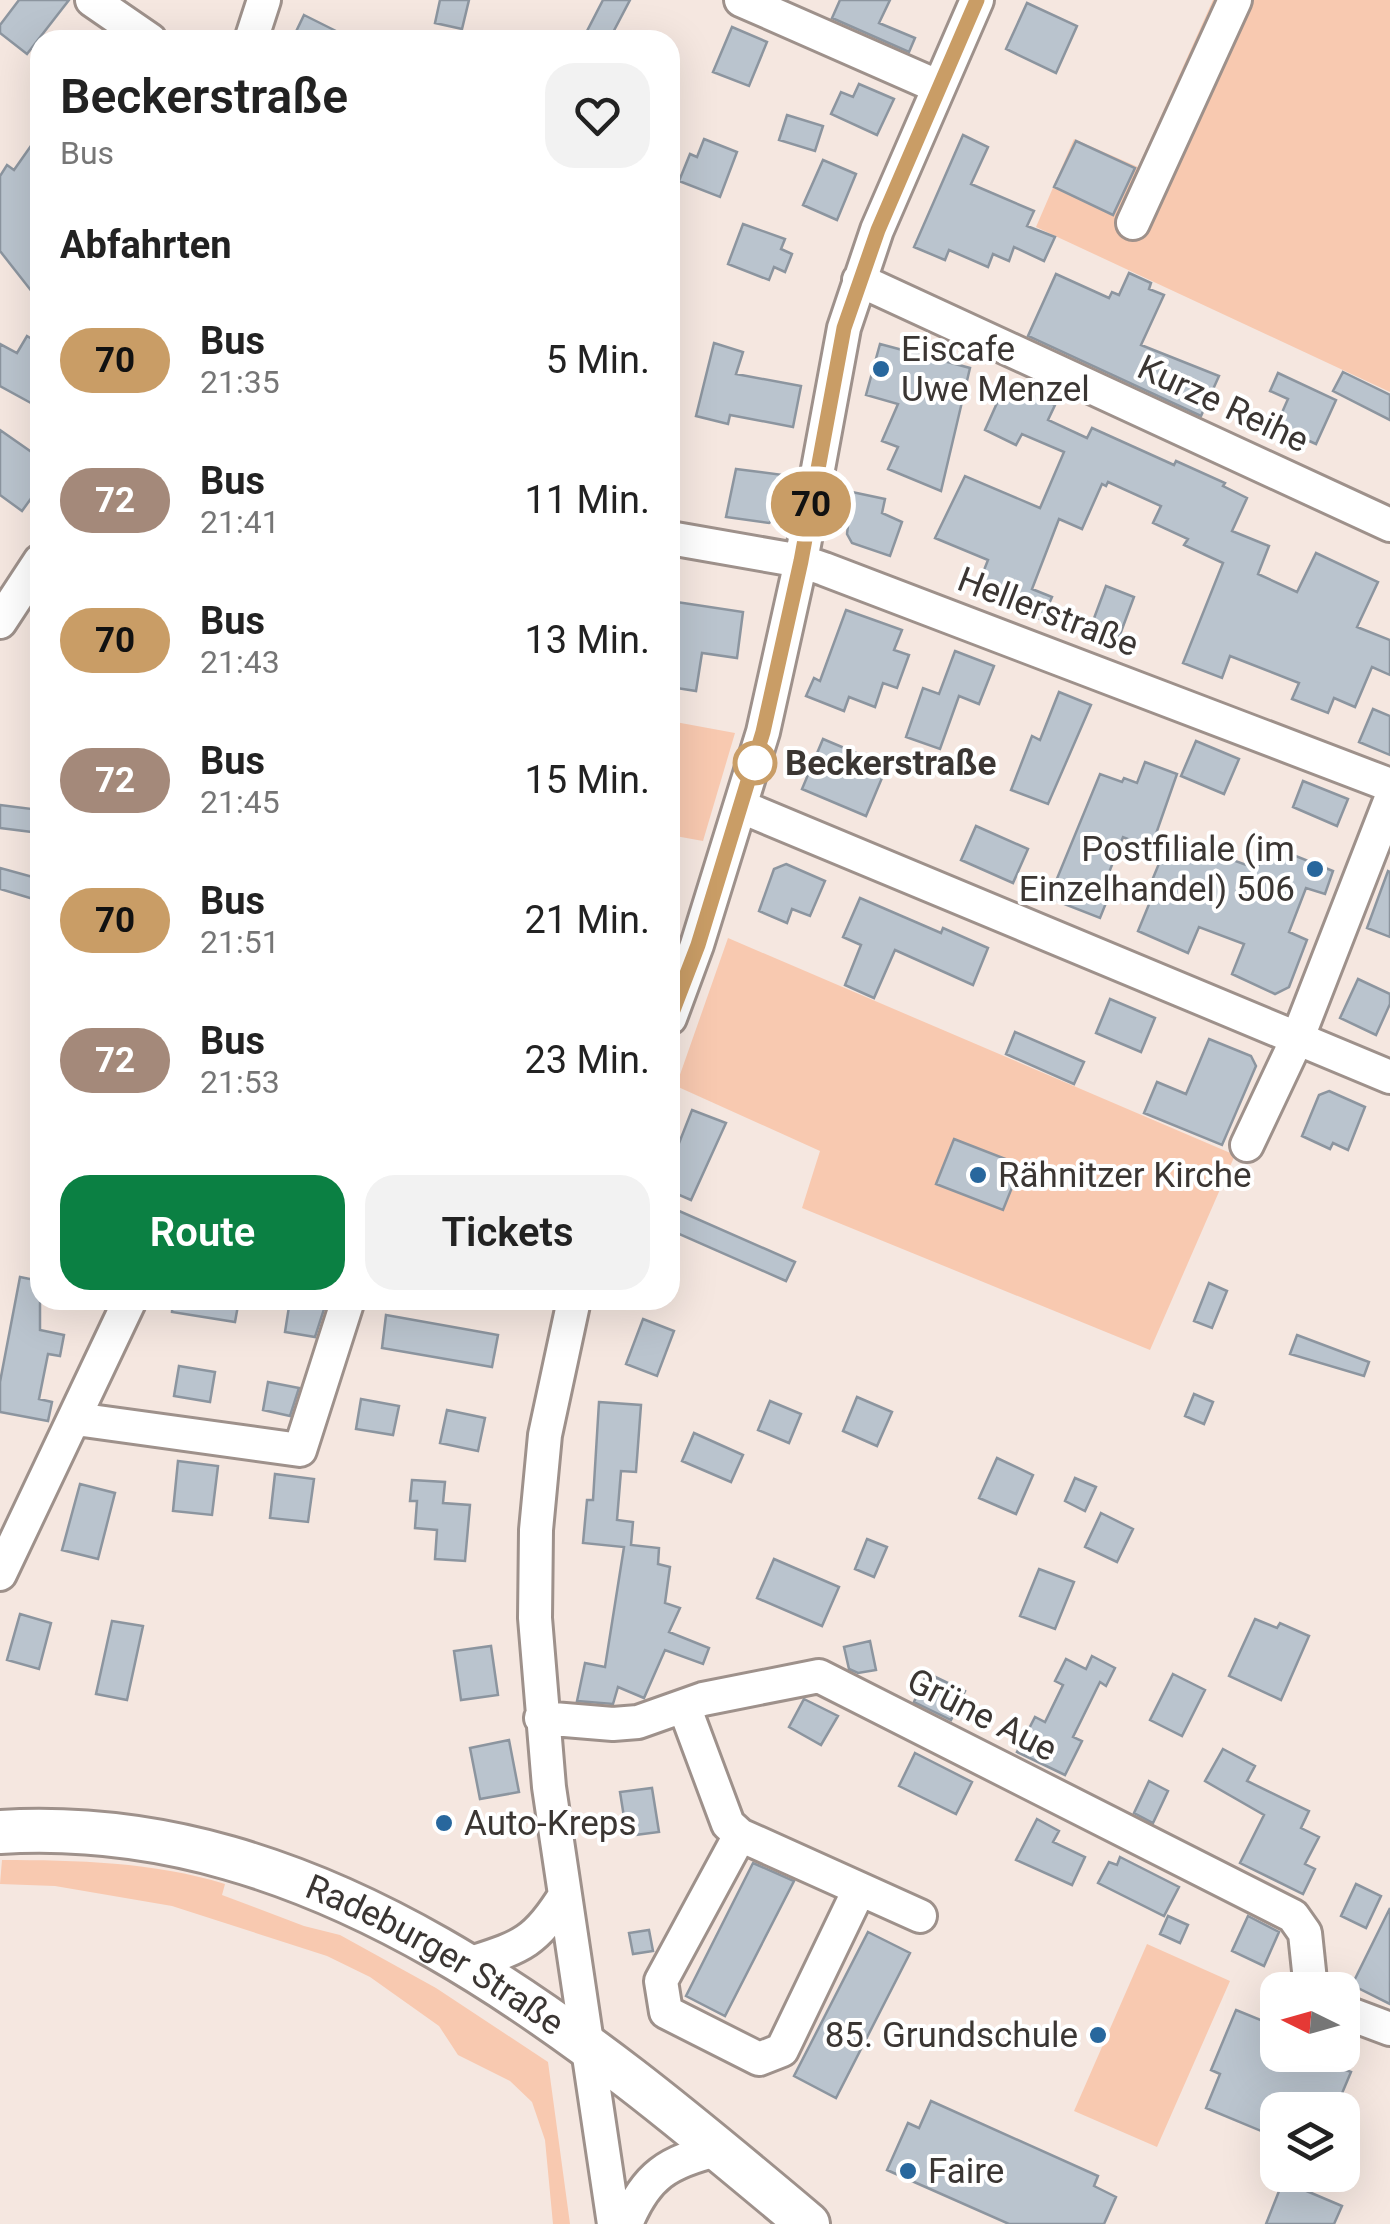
<!DOCTYPE html>
<html lang="de">
<head>
<meta charset="utf-8">
<style>
	:root { --surface:#fff; --page:#f2f2f2; --text:#222; --muted:#767676; --accent:#0b8043 }
	body { margin:0; font-family:Roboto,sans-serif; background:var(--page); color:var(--text); height:100vh; display:flex; flex-direction:column; font-size:38px; white-space:nowrap }
	* { box-sizing:border-box; margin:0 }
	p { font-size:32px; color:var(--muted) }
	.icon { flex:none; width:55px; height:55px; fill:none; stroke:currentColor; stroke-width:2; stroke-linecap:round; stroke-linejoin:round }
	.map { position:relative; flex:1; overflow:hidden }
	.drawer { position:absolute; left:30px; top:30px; width:650px; height:1280px; display:flex; flex-direction:column; background:var(--surface); border-radius:30px; box-shadow:0 10px 40px #0002 }
	.drawer>* { flex:none }
	.badge { padding:0 20px; border-radius:32px; font-size:35px; line-height:65px }
	.needle { width:65px; rotate:275deg }
	.fabs { position:absolute; left:1260px; top:1972px; display:grid; gap:20px }
	.fabs a { display:grid; place-items:center; width:100px; height:100px; border-radius:20px; background:var(--surface); box-shadow:0 10px 40px #0002; font-size:50px }
	.map>.badge { position:absolute; translate:-50% -50%; box-shadow:0 0 0 5px #fff }
	h2 { padding:0 30px; font-size:38px; line-height:90px }
	.round { display:grid; place-items:center; flex:none; width:105px; height:105px; border-radius:30px; background:var(--page) }
	.headline { display:flex; align-items:center; justify-content:space-between; height:170px; padding:0 30px }
	h1 { font-size:48px; font-weight:600; line-height:75px }
	.cta { display:flex; gap:20px; margin-top:auto; padding:20px 30px }
	.cta a { flex:1; height:115px; border-radius:30px; background:var(--accent); color:#fff; font-size:40px; font-weight:600; line-height:115px; text-align:center }
	.cta a+a { background:var(--page); color:var(--text) }
	ul { padding:0; list-style:none }
	li { display:flex; align-items:center; gap:30px; height:140px; padding:0 30px }
	li div { flex:1 }
	li b { display:block; font-size:38px }
	li em { font-style:normal }
	li .badge { min-width:110px; font-weight:700; text-align:center }
	.map>svg:first-child { display:block }
</style>
</head>
<body>
<div class="map">
<svg width="1390" height="2224" viewBox="0 0 1390 2224">
	<rect width="100%" height="100%" fill="#f5e7e0"/>
	<!-- green -->
	<path fill="#f8c9b0" d="M1213 0H1390V392L1036 227 1074 139 1138 167Z
		M670 721 735 733 703 841 670 835Z
		M728 938 1235 1155 1150 1350 802 1208 820 1151 676 1086Z
		M2 1860C76 1860 154 1862 225 1884L222 1895 304 1926 340 1935 436 1988 548 2062 570 2224H553L545 2140 532 2102 510 2081 458 2055 439 2026 370 1977 327 1956 172 1906 55 1886 0 1884Z
		M1147 1944 1230 1981 1157 2147 1074 2111Z"/>
	<!-- building -->
	<path fill="#bac4ce" stroke="#8c959f" stroke-width="2.5" d="M19 0H69L27 54 0 33V25Z
		M440 0H469L462 29 435 23Z
		M603 0H630L609 40H600L586 33Z
		M840 0H890L879 23 915 38 909 52 832 18Z
		M1027 3 1077 26 1056 73 1006 49Z
		M304 15 354 40H292Z
		M732 27 767 42 749 86 713 72Z
		M859 84 894 99 877 135 831 114 841 92 853 97Z
		M787 115 823 126 815 151 779 140Z
		M40 133V302L0 251V176L7 165 14 170Z
		M963 135 988 147 971 184 1034 211 1027 226 1055 237 1044 261 1014 247 1009 261 993 254 988 267 949 250 945 260 914 247Z
		M704 139 737 152 720 197 679 181 690 154 697 157Z
		M1076 141 1135 168 1113 215 1054 187Z
		M823 160 856 174 837 220 803 205Z
		M743 224 785 239 781 249 792 254 785 272 774 267 769 280 728 264Z
		M1129 273 1151 283 1149 289 1164 295 1141 345 1219 376 1201 416 1028 336 1056 274 1109 298 1112 292 1119 295Z
		M27 336 40 344V408L0 386V344L17 353Z
		M714 343 743 352 736 374 801 386 793 427 730 415 728 424 696 416Z
		M880 344 970 368 941 491 888 469 898 447 882 441 898 404 866 395Z
		M1343 372 1390 395V420L1333 391Z
		M1278 373 1336 400 1316 444 1276 426 1288 399 1270 391Z
		M1006 383 1055 405 1048 420 1087 438 1092 428 1174 465 1176 461 1225 483 1223 486 1247 498 1232 531 1269 546 1258 574 1297 592 1316 553 1378 582 1357 627 1390 640V675L1372 667 1355 707 1334 698 1328 713 1292 699 1299 683 1230 656 1222 678 1183 663 1223 563 1184 545 1188 539 1153 523 1161 506 1108 482 1106 486 1102 484 1082 529 1059 519 1032 589 1052 597 1042 620 975 593 988 560 935 538 965 476 1040 508 1064 452 1022 434 1016 445 985 430Z
		M0 430 40 458V486L22 511 0 495Z
		M736 469 783 475 777 517 769 523 726 517Z
		M852 492 885 499 882 513 902 522 890 556 852 543 847 534Z
		M1106 586 1134 597 1118 640 1090 629Z
		M670 601 743 612 737 658 702 653 696 691 670 687Z
		M846 610 902 630 894 650 909 655 897 688 883 683 875 707 849 697 844 711 806 696 814 678 820 681Z
		M955 651 994 666 979 704 959 696 940 749 906 737 923 688 939 694Z
		M1059 692 1091 705 1048 804 1011 790 1032 736 1040 740Z
		M1373 709 1390 716V755L1359 742Z
		M823 739 887 766 866 816 802 789Z
		M1196 741 1239 759 1224 794 1181 776Z
		M1145 762 1177 774 1151 848 1123 837 1108 875 1116 878 1100 918 1049 898 1100 774 1122 782 1124 778 1137 783Z
		M1303 781 1348 799 1337 826 1293 807Z
		M0 805 40 810V833L0 828Z
		M976 826 1028 849 1013 883 961 860Z
		M1170 837 1257 869 1266 844 1333 871 1325 894 1306 888 1289 932 1307 940 1289 987 1275 994 1232 974 1244 944 1199 927 1188 953 1138 931 1152 897 1146 895Z
		M786 864 825 881 810 916 792 909 787 923 759 911 774 869Z
		M0 868 40 879V901L0 889Z
		M1388 871 1390 872V937L1367 928Z
		M860 898 941 933 943 928 988 948 973 985 895 950 874 998 845 985 861 945 843 937Z
		M1358 979 1390 994V1004L1376 1035 1340 1018Z
		M1110 999 1155 1018 1141 1052 1096 1033Z
		M1015 1032 1084 1062 1074 1084 1006 1054Z
		M1209 1039 1251 1056 1256 1066 1222 1145 1144 1113 1157 1082 1186 1094Z
		M1329 1091 1365 1107 1348 1150 1333 1143 1330 1149 1302 1136 1319 1095Z
		M692 1110 726 1123 691 1200 670 1191V1166Z
		M954 1139 1021 1165 1003 1210 936 1184Z
		M670 1207 795 1262 786 1281 670 1230Z
		M20 1277 40 1281V1330L64 1335 60 1356 48 1354 39 1399 52 1402 48 1421 0 1412V1382Z
		M1209 1283 1227 1291 1212 1328 1194 1321Z
		M173 1300H239L235 1322 172 1312Z
		M290 1300H327L315 1337 285 1332Z
		M386 1315 498 1335 492 1367 382 1348Z
		M643 1319 674 1331 657 1376 626 1364Z
		M1297 1335 1369 1362 1364 1376 1290 1354Z
		M179 1366 215 1372 210 1402 174 1396Z
		M268 1382 299 1388 290 1416 263 1410Z
		M1194 1394 1213 1402 1204 1424 1185 1416Z
		M857 1397 892 1412 877 1446 843 1431Z
		M361 1399 399 1406 393 1435 356 1429Z
		M770 1401 801 1414 789 1443 758 1430Z
		M599 1402 641 1405 636 1472 621 1471 617 1520 633 1522 631 1545 659 1548 658 1564 670 1567 665 1603 680 1608 669 1632 709 1648 703 1664 665 1650 644 1698 618 1687 613 1704 577 1701 585 1663 605 1667 624 1547 583 1543 587 1500H593Z
		M447 1410 485 1418 478 1451 440 1443Z
		M694 1433 743 1455 731 1482 682 1461Z
		M997 1458 1033 1475 1016 1514 979 1498Z
		M178 1461 218 1466 212 1515 173 1511Z
		M275 1474 314 1479 308 1522 270 1518Z
		M1075 1478 1096 1487 1085 1511 1065 1501Z
		M412 1480 445 1482 443 1503 470 1505 465 1561 435 1559 437 1530 415 1528 417 1501H410Z
		M80 1484 115 1493 98 1559 62 1550Z
		M1101 1513 1133 1529 1117 1562 1085 1547Z
		M867 1539 887 1547 874 1577 855 1569Z
		M774 1559 839 1587 822 1626 757 1598Z
		M1039 1569 1074 1582 1055 1629 1020 1616Z
		M20 1614 51 1623 39 1669 7 1660Z
		M1255 1619 1277 1628 1280 1623 1309 1636 1281 1700 1229 1676Z
		M112 1621 143 1626 127 1700 96 1694Z
		M870 1641 876 1670 858 1673 849 1669 844 1647Z
		M491 1646 498 1695 461 1700 454 1651Z
		M1092 1656 1115 1668 1106 1686 1100 1682 1073 1737 1082 1741 1065 1775 1017 1752 1035 1717 1045 1722 1063 1685 1055 1681 1066 1659 1086 1669Z
		M927 1673 965 1691 951 1720 914 1702Z
		M1173 1674 1205 1690 1182 1736 1150 1720Z
		M804 1699 838 1716 821 1745 789 1727Z
		M509 1740 519 1792 480 1799 470 1748Z
		M1223 1749 1255 1766 1247 1781 1309 1811 1301 1828 1319 1837 1305 1864 1315 1869 1303 1894 1240 1863 1264 1815 1205 1781Z
		M915 1753 972 1782 956 1814 899 1786Z
		M1149 1781 1168 1791 1153 1823 1134 1813Z
		M652 1788 659 1832 627 1836 620 1792Z
		M1037 1819 1059 1831 1053 1842 1085 1857 1072 1885 1016 1860Z
		M1120 1857 1179 1887 1164 1916 1098 1883 1109 1862 1117 1865Z
		M753 1863 794 1881 725 2016 686 1996Z
		M1356 1884 1381 1896 1366 1928 1341 1916Z
		M1390 1908V2004L1352 1985Z
		M1168 1916 1188 1925 1180 1943 1160 1934Z
		M1248 1916 1279 1932 1264 1966 1232 1951Z
		M649 1930 653 1951 633 1954 629 1933Z
		M868 1932 910 1953 836 2098 794 2076Z
		M1236 2010 1278 2027V2055H1335L1331 2064 1351 2072 1335 2110H1278V2138L1206 2108 1220 2074 1211 2070Z
		M931 2101 1098 2176 1094 2186 1116 2197 1104 2224H1009L887 2170 908 2123 919 2128Z
		M1283 2181 1342 2206 1334 2224H1266Z"/>
	<g fill="none" stroke-linecap="round" stroke-linejoin="round">
		<!-- minor casing -->
		<g stroke="#9e918b" stroke-width="38">
			<path id="minor" d="M92 0 150 40
				M741 0 939 87
				M251 40 264 0
				M1133 223 1235 0
				M859 280 1390 525
				M670 538 801 561 824 569 1390 785
				M0 622 40 561
				M742 807 1390 1077
				M670 1018 697 945 763 732 801 561 844 328 877 230 977 0
				M1247 1145 1298 1037 1390 801
				M574 1300 545 1435 536 1530 535 1618 549 1787 614 2224
				M76 1419 300 1450 348 1300
				M0 1574 130 1300
				M684 1706 728 1824 740 1835 920 1916
				M541 1718 613 1724 638 1722 703 1699 819 1676 1293 1916 1305 1933 1311 1990
				M740 1835 661 1981 666 2012 759 2059 782 2050 859 1890
				M468 1964C520 1947 535 1944 565 1895
				M1342 2011 1390 2029
				M626 2224C646 2175 668 2162 717 2150"/>
		</g>
		<!-- major casing -->
		<g stroke="#9e918b" stroke-width="48">
			<g id="major">
				<path id="s1" d="M0 1832C320 1813 578 2030 808 2224"/>
			</g>
		</g>
		<!-- minor -->
		<use href="#minor" stroke="#fff" stroke-width="32"/>
		<!-- major -->
		<use href="#major" stroke="#fff" stroke-width="42"/>
	</g>
	<g fill="none" stroke-linecap="round" stroke-linejoin="round">
		<!-- line casing -->
		<g stroke="#fff" stroke-width="22">
			<path id="line" d="M670 1018 698 945 763 732 801 561 844 328 878 230 977 0"/>
		</g>
		<!-- line -->
		<use href="#line" stroke="#c99d66" stroke-width="15"/>
	</g>
	<!-- markers -->
	<g fill="#28679d" stroke="#fff" stroke-width="4">
		<circle cx="881" cy="369" r="10"/>
		<circle cx="1315" cy="869" r="10"/>
		<circle cx="978" cy="1175" r="10"/>
		<circle cx="444" cy="1823" r="10"/>
		<circle cx="1098" cy="2035" r="10"/>
		<circle cx="908" cy="2171" r="10"/>
	</g>
	<circle fill="#fff" stroke="#c99d66" stroke-width="5" cx="755" cy="763" r="20"/>
	<g text-anchor="middle" dominant-baseline="central" stroke-width="8" stroke-linejoin="round" paint-order="stroke">
		<!-- poi labels -->
		<g font-size="35" fill="#3b3633" stroke="#fff" text-anchor="start">
			<text x="901" y="349">Eiscafe<tspan x="901" dy="40">Uwe Menzel</tspan></text>
			<text x="1295" y="849" text-anchor="end">Postfiliale (im<tspan x="1295" dy="40">Einzelhandel) 506</tspan></text>
			<text x="998" y="1175">Rähnitzer Kirche</text>
			<text x="464" y="1823">Auto-Kreps</text>
			<text x="1078" y="2035" text-anchor="end">85. Grundschule</text>
			<text x="928" y="2171">Faire</text>
		</g>
		<!-- street labels -->
		<g font-size="35" fill="#3b3633" stroke="#fff">
			<text transform="translate(1223 404) rotate(25)">Kurze Reihe</text>
			<text transform="translate(1048 612) rotate(21)">Hellerstraße</text>
			<text transform="translate(982 1715) rotate(27)">Grüne Aue</text>
			<text stroke="none"><textPath href="#s1" startOffset="460">Radeburger Straße</textPath></text>
		</g>
		<!-- stop labels -->
		<g font-size="35" font-weight="bold" fill="#3b3633" stroke="#fff" text-anchor="start">
			<text x="785" y="763">Beckerstraße</text>
		</g>
	</g>
</svg>
<div class="fabs">
<a><svg class="needle" viewBox="-14 -14 28 28"><path d="M0-13l5 13h-10z" fill="#e53935"/><path d="M0 13l5-13h-10z" fill="#767676"/></svg></a>
<a><svg class="icon" aria-label="layers" viewBox="0 0 24 24"><path d="M12 4l9 5-9 5-9-5zM3 14l9 5 9-5"/></svg></a>
</div>
<b class="badge" style="left:811px;top:504px;background:#c99d66;color:#111">70</b>
<section class="drawer">
<div class="headline"><div><h1>Beckerstraße</h1><p>Bus</p></div><a class="round"><svg class="icon" aria-label="heart" viewBox="0 0 24 24"><path d="M12 20l-8-8c-3-5 5-10 8-4 3-6 11-1 8 4z"/></svg></a></div>
<h2>Abfahrten</h2>
<ul>
<li><span class="badge" style="background:#c99d66;color:#111">70</span><div><b>Bus</b><p>21:35</p></div><em>5 Min.</em></li>
<li><span class="badge" style="background:#a4897a;color:#fff">72</span><div><b>Bus</b><p>21:41</p></div><em>11 Min.</em></li>
<li><span class="badge" style="background:#c99d66;color:#111">70</span><div><b>Bus</b><p>21:43</p></div><em>13 Min.</em></li>
<li><span class="badge" style="background:#a4897a;color:#fff">72</span><div><b>Bus</b><p>21:45</p></div><em>15 Min.</em></li>
<li><span class="badge" style="background:#c99d66;color:#111">70</span><div><b>Bus</b><p>21:51</p></div><em>21 Min.</em></li>
<li><span class="badge" style="background:#a4897a;color:#fff">72</span><div><b>Bus</b><p>21:53</p></div><em>23 Min.</em></li>
</ul>
<div class="cta"><a>Route</a><a>Tickets</a></div>
</section>
</div>
</body>
</html>
